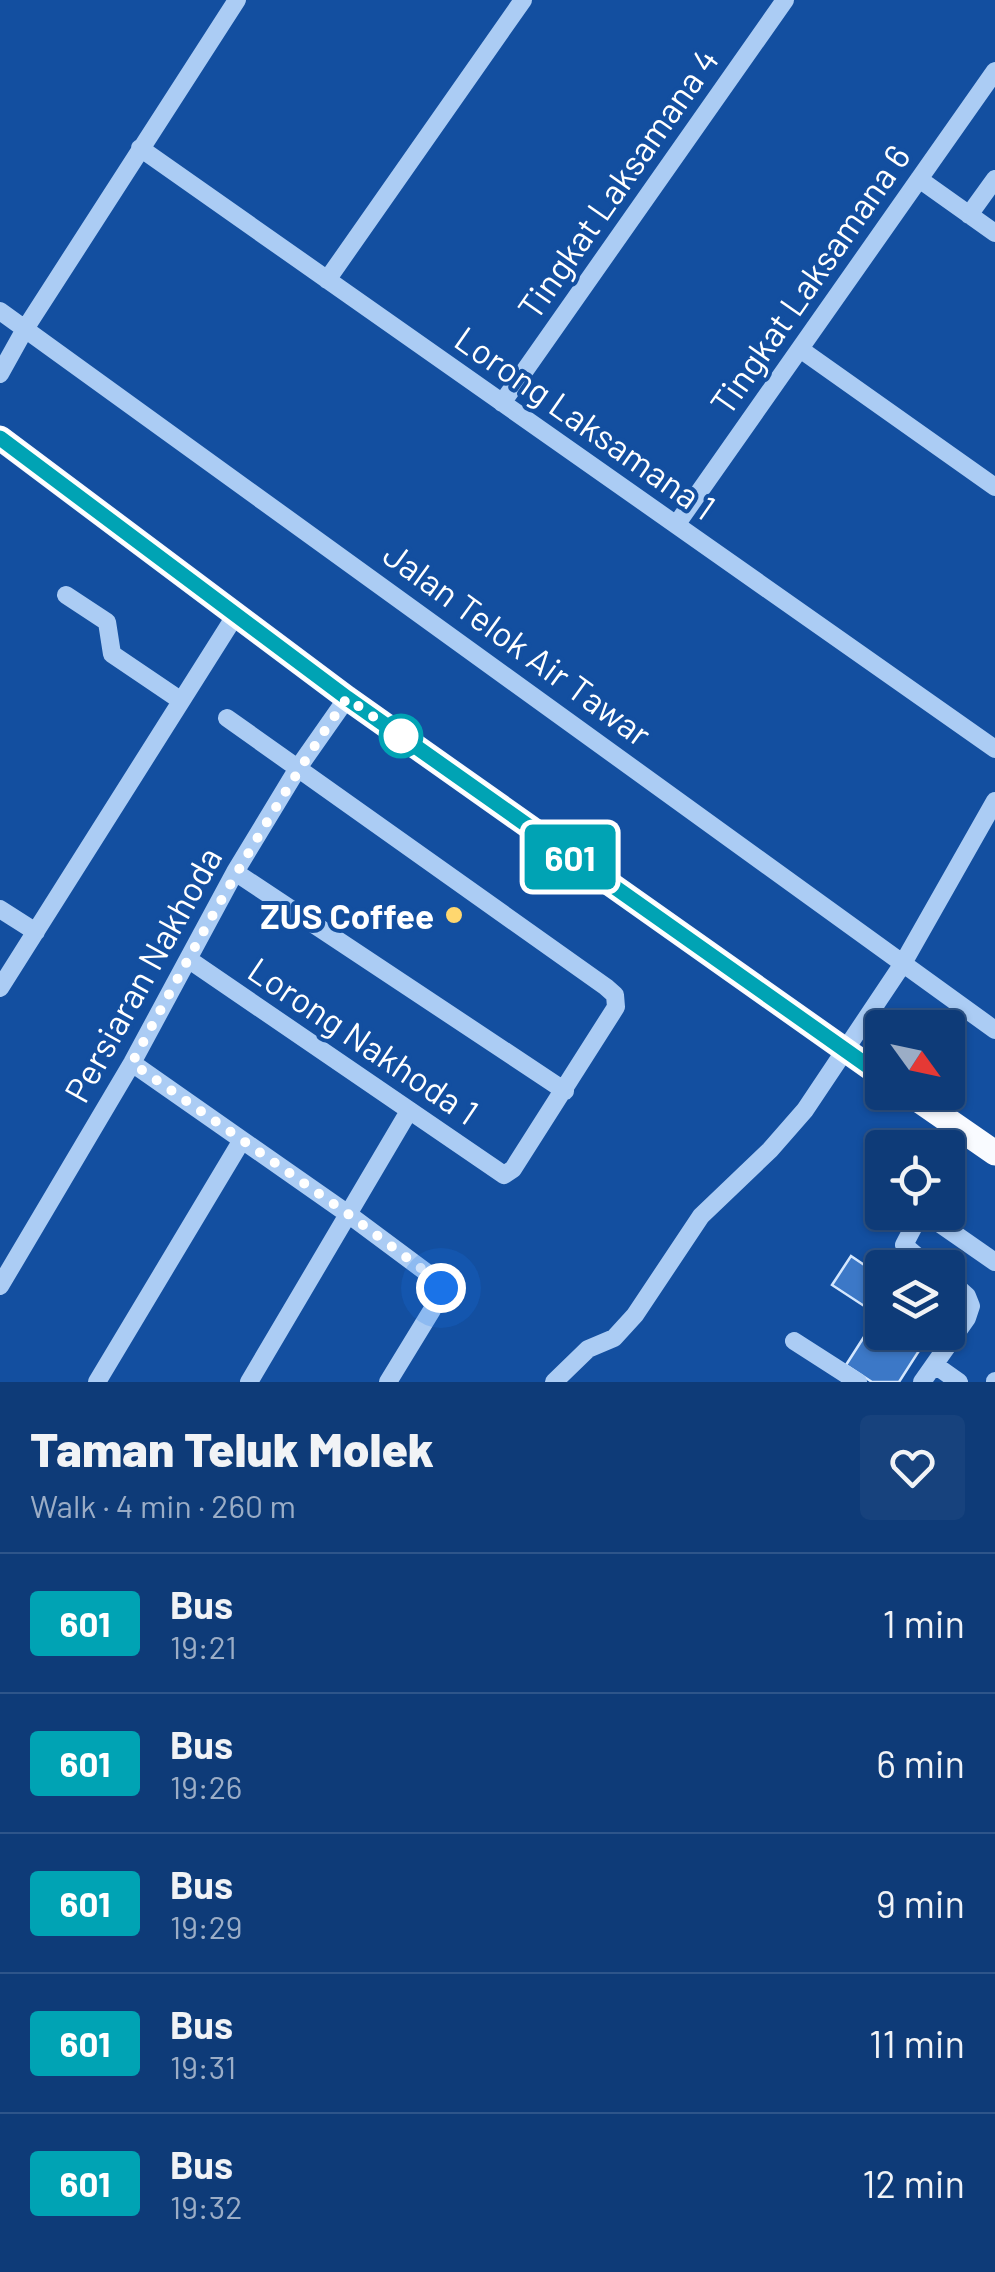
<!DOCTYPE html>
<html lang="en">
<head>
<meta charset="utf-8">
<style>
	:root { --surface:#0e3b78; --page:#17427d; --text:#f1f3f6; --muted:#9badc6; --line:#2e558a }
	body { margin:0; font-family:Barlow,sans-serif; background:var(--page); color:var(--text); height:100vh; display:flex; flex-direction:column; font-size:38px; white-space:nowrap }
	* { box-sizing:border-box; margin:0 }
	p { font-size:32px; color:var(--muted) }
	.icon { flex:none; width:55px; height:55px; fill:none; stroke:currentColor; stroke-width:2; stroke-linecap:round; stroke-linejoin:round }
	.map { position:relative; height:1382px; overflow:hidden }
	.side { display:flex; flex-direction:column; background:var(--surface); flex:1 }
	.side>* { flex:none }
	.badge { padding:0 20px; border-radius:8px; font-size:35px; line-height:65px }
	.needle { width:65px; rotate:123deg }
	.tools { position:absolute; left:865px; top:1010px; display:grid; gap:20px }
	.tools a { display:grid; place-items:center; width:100px; height:100px; border-radius:10px; background:var(--surface); box-shadow:0 2px 8px #0004,0 0 0 2px var(--line); font-size:50px }
	.you { position:absolute; width:50px; height:50px; margin:-25px; border:8px solid #fff; border-radius:50%; background:#1a73e8; box-shadow:0 0 0 15px #1a73e833 }
	.map>.badge { position:absolute; translate:-50% -50%; box-shadow:0 0 0 5px #fff }
	.round { display:grid; place-items:center; flex:none; width:105px; height:105px; border-radius:10px; background:var(--page) }
	.headline { display:flex; align-items:center; justify-content:space-between; height:170px; padding:0 30px }
	h1 { font-size:48px; font-weight:800; line-height:75px }
	ul { padding:0; list-style:none }
	li { display:flex; align-items:center; gap:30px; height:140px; padding:0 30px; border-top:2px solid var(--line) }
	li div { flex:1 }
	li b { display:block; font-size:38px }
	li em { font-style:normal }
	li .badge { min-width:110px; font-weight:700; text-align:center }
	.map>svg:first-child { display:block }
</style>
</head>
<body>
<div class="map">
<svg width="995" height="1382" viewBox="0 0 995 1382">
	<rect width="100%" height="100%" fill="#134fa0"/>
	<!-- building -->
	<path fill="#3c78c7" stroke="#d4e7fe" stroke-width="2.5" d="M851 1256 882 1277V1332H931L899 1382H872L846 1365 878 1315 832 1285Z"/>
	<g fill="none" stroke-linecap="round" stroke-linejoin="round">
		<!-- minor -->
		<path stroke="#abccf4" stroke-width="18" d="M140 148 995 749
			M919 179 995 233
			M969 215 995 179
			M327 280 523 0
			M0 311 995 1030
			M800 349 995 487
			M0 374 25 329 237 0
			M502 403 785 0
			M676 525 995 71
			M66 595 107 622 112 654 180 700
			M235 872 565 1091
			M0 909 36 932
			M188 959 504 1175 513 1169 616 1007 615 995 606 987 227 718
			M0 988 235 616
			M132 1063 348 1214 430 1275 441 1287 432 1310 388 1382
			M931 1268 904 1245 916 1222 926 1218 936 1221 995 1262
			M0 1286 132 1063 235 872 298 768 347 698
			M794 1341 858 1382
			M935 1365 959 1382
			M97 1382 242 1140
			M249 1382 409 1111
			M554 1382 588 1349 614 1338 635 1315 701 1216 770 1150 805 1110 902 965 995 801
			M922 1382 967 1318 971 1306 967 1296 948 1279
			M995 1382V1381"/>
		<!-- major -->
		<path stroke="#f9fbff" stroke-width="25" d="M0 438 347 698 882 1076
			M907 1092 995 1153"/>
	</g>
	<g fill="none" stroke-linecap="round" stroke-linejoin="round">
		<!-- line casing -->
		<g stroke="#fff" stroke-width="22">
			<path id="line" d="M0 438 347 698 882 1076"/>
		</g>
		<!-- line -->
		<use href="#line" stroke="#00a3b4" stroke-width="15"/>
		<!-- walk -->
		<path stroke="#fff" stroke-width="10" stroke-dasharray="0 18" d="M401 736 409 742 347 698C266 815 199 938 132 1063L348 1214 430 1275 441 1288"/>
	</g>
	<!-- markers -->
	<circle fill="#fff" stroke="#00a3b4" stroke-width="5" cx="401" cy="736" r="20"/>
	<circle fill="#ffd76f" stroke="#134fa0" stroke-width="4" cx="454" cy="915" r="10"/>
	<g text-anchor="middle" dominant-baseline="central" stroke-width="8" stroke-linejoin="round" paint-order="stroke">
		<!-- street labels -->
		<g font-size="35" fill="#fff" stroke="#134fa0">
			<text transform="translate(617 183) rotate(-55)">Tingkat Laksamana 4</text>
			<text transform="translate(809 279) rotate(-55)">Tingkat Laksamana 6</text>
			<text transform="translate(586 422) rotate(35)">Lorong Laksamana 1</text>
			<text transform="translate(518 643) rotate(36)">Jalan Telok Air Tawar</text>
			<text transform="translate(142 974) rotate(-61)">Persiaran Nakhoda</text>
			<text transform="translate(364 1040) rotate(34)">Lorong Nakhoda 1</text>
		</g>
		<!-- poi labels -->
		<g font-size="35" font-weight="bold" fill="#fff" stroke="#134fa0" text-anchor="end">
			<text x="434" y="915">ZUS Coffee</text>
		</g>
	</g>
</svg>
<div class="tools">
<a><svg class="needle" viewBox="-14 -14 28 28"><path d="M0-13l5 13h-10z" fill="#e53935"/><path d="M0 13l5-13h-10z" fill="#9badc6"/></svg></a>
<a><svg class="icon" aria-label="locate" viewBox="0 0 24 24"><circle cx="12" cy="12" r="6"/><path d="M12 2v4M12 18v4M2 12h4M18 12h4"/></svg></a>
<a><svg class="icon" aria-label="layers" viewBox="0 0 24 24"><path d="M12 4l9 5-9 5-9-5zM3 14l9 5 9-5"/></svg></a>
</div>
<div class="you" style="left:441px;top:1288px"></div>
<b class="badge" style="left:570px;top:857px;background:#00a3b4;color:#fff">601</b>
</div>
<section class="side">
<div class="headline"><div><h1>Taman Teluk Molek</h1><p>Walk · 4 min · 260 m</p></div><a class="round"><svg class="icon" aria-label="heart" viewBox="0 0 24 24"><path d="M12 20l-8-8c-3-5 5-10 8-4 3-6 11-1 8 4z"/></svg></a></div>
<ul>
<li><span class="badge" style="background:#00a3b4;color:#fff">601</span><div><b>Bus</b><p>19:21</p></div><em>1 min</em></li>
<li><span class="badge" style="background:#00a3b4;color:#fff">601</span><div><b>Bus</b><p>19:26</p></div><em>6 min</em></li>
<li><span class="badge" style="background:#00a3b4;color:#fff">601</span><div><b>Bus</b><p>19:29</p></div><em>9 min</em></li>
<li><span class="badge" style="background:#00a3b4;color:#fff">601</span><div><b>Bus</b><p>19:31</p></div><em>11 min</em></li>
<li><span class="badge" style="background:#00a3b4;color:#fff">601</span><div><b>Bus</b><p>19:32</p></div><em>12 min</em></li>
</ul>
</section>
</body>
</html>
